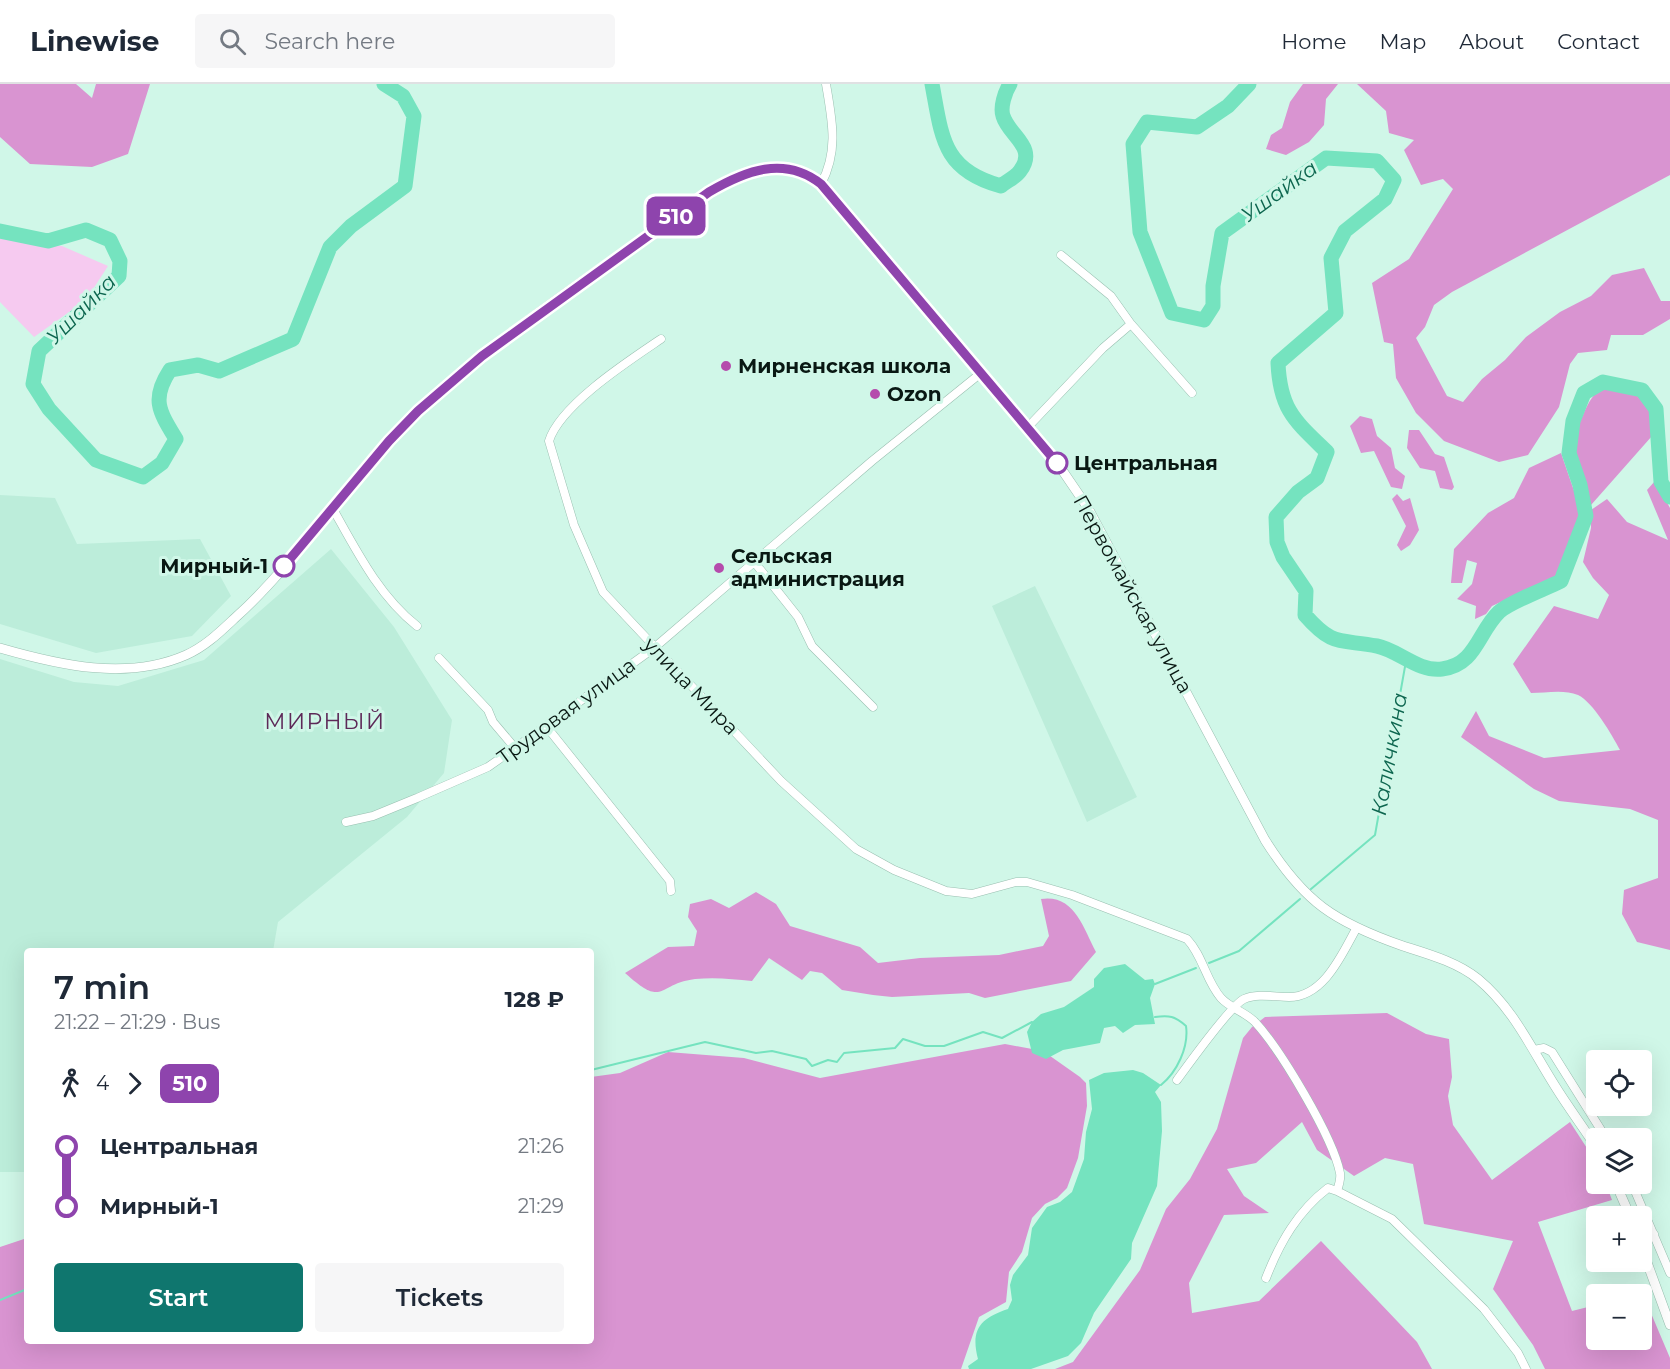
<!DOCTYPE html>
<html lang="en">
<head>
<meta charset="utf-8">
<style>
	:root { --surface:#fff; --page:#f6f6f7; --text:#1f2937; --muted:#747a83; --line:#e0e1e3; --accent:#0f766e }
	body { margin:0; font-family:Montserrat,sans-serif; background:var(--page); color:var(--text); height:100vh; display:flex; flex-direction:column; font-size:22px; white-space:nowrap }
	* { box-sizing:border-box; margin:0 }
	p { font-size:20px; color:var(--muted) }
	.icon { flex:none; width:33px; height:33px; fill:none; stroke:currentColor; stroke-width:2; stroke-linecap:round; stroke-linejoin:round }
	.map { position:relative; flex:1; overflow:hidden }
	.details { position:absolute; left:24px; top:864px; width:570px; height:396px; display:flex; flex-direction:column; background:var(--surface); border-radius:6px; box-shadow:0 6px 24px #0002 }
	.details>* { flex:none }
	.badge { padding:0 12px; border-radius:9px; font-size:21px; line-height:39px }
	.tools { position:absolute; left:1586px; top:966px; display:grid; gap:12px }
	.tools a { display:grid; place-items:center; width:66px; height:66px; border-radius:6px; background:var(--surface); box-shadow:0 6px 24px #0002; font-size:30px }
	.map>.badge { position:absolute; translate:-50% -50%; box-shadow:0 0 0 3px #fff }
	.legs { display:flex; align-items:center; gap:9px; height:66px; padding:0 30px; font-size:20px }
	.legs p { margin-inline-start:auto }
	.headline { display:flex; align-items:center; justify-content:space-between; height:102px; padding:0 30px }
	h1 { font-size:33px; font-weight:600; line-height:45px }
	.action { display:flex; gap:12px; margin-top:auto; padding:12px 30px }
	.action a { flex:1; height:69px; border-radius:6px; background:var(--accent); color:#fff; font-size:24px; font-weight:600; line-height:69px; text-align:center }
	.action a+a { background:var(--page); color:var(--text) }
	ul { padding:0 30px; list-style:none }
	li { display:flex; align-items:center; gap:21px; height:60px; font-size:22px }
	li i { display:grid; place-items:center; width:9px; height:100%; margin:0 8px; background:currentColor }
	li i::after { content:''; width:15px; height:15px; margin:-8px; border:4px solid; border-radius:50%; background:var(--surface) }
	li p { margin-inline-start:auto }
	li:first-child i { background:linear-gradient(#0000 50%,currentColor 0) }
	li:last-child i { background:linear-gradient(currentColor 50%,#0000 0) }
	header { display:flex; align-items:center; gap:36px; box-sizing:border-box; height:84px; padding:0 30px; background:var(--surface); border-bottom:2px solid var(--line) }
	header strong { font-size:28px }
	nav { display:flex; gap:33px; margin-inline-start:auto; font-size:21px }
	.search { width:420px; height:54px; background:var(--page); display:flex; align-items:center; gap:15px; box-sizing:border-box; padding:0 21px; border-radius:6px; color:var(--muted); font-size:22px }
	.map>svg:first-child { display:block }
</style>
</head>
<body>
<header>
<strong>Linewise</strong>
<div class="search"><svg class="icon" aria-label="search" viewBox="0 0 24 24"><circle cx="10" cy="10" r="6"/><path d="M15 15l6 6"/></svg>Search here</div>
<nav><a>Home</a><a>Map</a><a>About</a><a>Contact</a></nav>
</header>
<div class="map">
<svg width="1670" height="1285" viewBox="0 0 1670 1285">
	<rect width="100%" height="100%" fill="#d0f7e8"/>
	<!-- built -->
	<path fill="#bcedda" d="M0 411 55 414 77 460 200 455 231 512 192 552 96 569 0 540Z
		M331 465 394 543 452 636 444 689 407 733 278 838 273 867H27V1088H0V575L74 598 118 602 204 576Z
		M1035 502 1137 713 1087 738 992 522Z"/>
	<!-- green -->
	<path fill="#f6caf0" d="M0 149 23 159 62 162 108 182 86 216 34 253 0 218Z"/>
	<!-- forest -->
	<path fill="#d994d1" d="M0 0H76L92 14 96 0H150L128 70 92 83 30 80 0 53Z
		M1303 0H1338L1326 15 1324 41 1309 58 1286 71 1266 65 1271 51 1282 44 1290 18Z
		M1357 0H1670V91L1452 208 1434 221 1425 243 1416 254 1447 312 1463 318 1482 295 1505 276 1526 253 1560 228 1591 212 1612 191 1644 184 1661 217H1670V235L1643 251H1611L1607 266 1578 269 1570 280 1559 323 1528 371 1499 378 1444 357 1416 329 1396 294 1393 260 1384 258 1372 199 1409 175 1453 105 1443 95 1421 101 1404 66 1414 56 1389 49 1386 27Z
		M1605 301 1639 309 1653 328 1652 352 1591 421C1580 387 1567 365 1583 331 1589 317 1593 310 1605 301Z
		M1360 332 1372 335 1377 352 1391 364 1395 384 1405 392 1402 405 1391 403 1374 367 1361 369 1350 342Z
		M1409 346H1419L1435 370 1444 373 1454 403 1452 406 1440 404 1435 387 1420 384 1407 364Z
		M1561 369 1582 430 1558 492 1492 522 1486 530 1475 535 1476 522 1457 515 1472 500 1477 479 1467 476 1462 499H1451L1454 465 1488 429 1514 414 1529 384Z
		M1655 397 1670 424V866L1637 858 1622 830 1624 806 1658 794V736L1630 725 1559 717 1534 705 1461 653 1476 627 1489 652 1544 674 1620 666C1612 651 1593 618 1578 611 1564 605 1545 609 1531 609L1513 580 1554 522 1598 535 1609 511 1593 494 1583 478 1591 444V426L1607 415 1627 438 1668 456 1647 406Z
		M1397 410 1403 417 1410 414 1419 446 1410 461 1401 467 1397 461 1406 442 1392 415Z
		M756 808 776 820 790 842 860 863 878 879 920 874 999 871 1043 862 1049 852 1041 815C1074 810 1083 843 1096 868L1071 897 985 914 969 909 892 913 873 911 842 906 822 889 810 887 802 896 769 874 752 897C733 895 715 893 695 895 656 900 665 925 625 889L668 863 694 862 697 847 688 833 690 820 711 815 729 824Z
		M1387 929 1426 950 1449 955 1452 993 1448 1012 1453 1041 1492 1096 1570 1038 1596 1078V1100H1606L1612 1116 1538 1138 1572 1227 1596 1221V1256H1641V1210H1632L1642 1208 1670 1274V1285H1545L1533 1261 1493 1205 1513 1157 1424 1140 1413 1080 1385 1074 1354 1092 1317 1066 1302 1038 1256 1079 1227 1085 1244 1112 1269 1129 1224 1131 1189 1199 1192 1229 1259 1217 1321 1157 1417 1258 1432 1285H1055L1073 1278 1140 1186 1166 1125 1190 1095 1217 1045 1243 954 1252 943 1265 933Z
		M1005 960 1043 967 1080 993 1086 999 1087 1022 1078 1074 1067 1104 1057 1114 1045 1120 1032 1134 1022 1168 1009 1188 1006 1218 979 1233 961 1285H0V1163L27 1154V1257H591V993L620 989 668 968 744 974 820 994Z"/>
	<!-- water -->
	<path fill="#75e3bf" d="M1125 880 1145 896 1153 895 1155 900 1150 914 1155 940 1135 941 1123 949 1115 942 1104 944 1100 959 1063 966 1046 975 1032 969 1027 948 1032 938 1041 930 1064 923 1094 903V895L1104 884Z
		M1133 986 1143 989 1161 1001 1155 1008 1161 1018 1162 1047 1157 1102 1132 1159 1131 1175 1094 1229 1081 1259 1068 1272 1031 1285H969L968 1282 978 1275C970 1245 981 1234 1008 1225L1012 1216 1010 1201 1013 1191 1028 1171 1032 1144 1047 1123 1060 1118 1072 1108 1084 1075 1086 1048 1092 1025 1089 996 1104 989Z"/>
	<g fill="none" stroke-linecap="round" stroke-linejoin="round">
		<!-- stream -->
		<path stroke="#75e3bf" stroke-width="2" d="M1311 805 1375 751 1406 577
			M1209 879 1239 867 1300 815
			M1155 900 1196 884
			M1155 933C1169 931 1175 932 1186 942 1189 963 1177 988 1161 1001
			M591 986 705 958 756 969 772 967 806 975 812 982 828 976 837 978 844 969 895 964 903 955 925 962H944L983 948 1002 954 1032 938
			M0 1216 27 1205"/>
		<!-- river -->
		<path stroke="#75e3bf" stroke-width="15" d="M932 0C942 53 942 86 1001 102 1007 97 1016 93 1020 87 1038 63 1009 52 1003 32 1000 23 1005 8 1010 0
			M1249 0 1228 22 1197 43 1147 38 1133 60 1140 148 1172 229 1204 236 1213 222V202L1222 149 1326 74 1377 77 1394 96 1385 115 1345 147 1331 174 1336 229 1278 279C1280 326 1295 337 1327 368L1317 394 1298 408 1276 433 1277 458 1283 473 1306 507 1305 531C1333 563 1339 555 1377 562 1398 566 1418 588 1442 585 1476 581 1478 548 1499 528 1510 518 1545 505 1561 497L1586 432 1580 401 1569 369 1573 337 1584 309 1603 298 1642 306 1656 325 1661 398 1670 413
			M0 147 48 157 86 146 110 156 120 177 119 192 39 267 33 300 49 325 96 376 143 393 162 379 176 355C159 327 151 315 170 286L198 281 219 287 293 255 330 163 351 142 405 102 414 32 403 12 384 0"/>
		<!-- minor casing -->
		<g stroke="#99bfb0" stroke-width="9">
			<path id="minor" d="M821 100C839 67 832 36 826 0
				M1061 171 1111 212 1131 240
				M661 255C630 276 560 321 549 357L574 441 603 508 781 697 856 765 894 786 946 807 972 810 1016 798H1027L1072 811 1187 855C1203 872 1206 897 1221 914 1230 924 1245 928 1255 938 1280 965 1333 1053 1340 1089 1341 1094 1339 1101 1337 1107
				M1027 344 1103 264 1131 240 1192 309
				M333 425C356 466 379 512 417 542
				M755 479 798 533 812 562 873 623
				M439 574 488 626 493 638 515 664
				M546 642 670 797 671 807
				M346 738 373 732 417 714 488 683 515 664 654 564 872 377 981 289
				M1534 966 1544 964 1552 968 1606 1054
				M1177 996C1188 981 1231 921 1244 915 1257 909 1275 913 1289 913 1324 913 1342 870 1356 845
				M1632 1100 1670 1189
				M1641 1155 1654 1150
				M1266 1194C1280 1158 1298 1127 1328 1104L1337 1107 1392 1135 1484 1225 1518 1269 1526 1285"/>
		</g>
		<!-- tertiary casing -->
		<g stroke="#99bfb0" stroke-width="10">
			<path id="tertiary" d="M0 564C59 581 127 597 186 571 206 562 221 547 236 533 305 471 351 388 419 326 508 244 612 178 709 108 745 87 784 71 821 100L1058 380 1088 424 1265 756C1304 818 1334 838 1403 862 1428 870 1457 878 1478 895 1513 924 1531 964 1555 1002 1568 1023 1583 1043 1596 1063
				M1616 1100 1630 1132
				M1641 1162 1670 1241"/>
		</g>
		<!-- minor -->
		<use href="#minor" stroke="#fff" stroke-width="8"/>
		<!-- tertiary -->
		<use href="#tertiary" stroke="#fff" stroke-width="9"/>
	</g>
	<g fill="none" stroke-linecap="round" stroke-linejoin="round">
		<!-- line-1 casing -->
		<g stroke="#fff" stroke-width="14">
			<path id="line-1" d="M284 482 389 357 418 327 482 272 709 108C745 87 784 71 821 100L1057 379"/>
		</g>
		<!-- line-1 -->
		<use href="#line-1" stroke="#8e44ad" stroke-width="9"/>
	</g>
	<!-- markers -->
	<g fill="#b54bac" stroke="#d0f7e8" stroke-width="2">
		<circle cx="726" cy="282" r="6"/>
		<circle cx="875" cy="310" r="6"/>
		<circle cx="719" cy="484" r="6"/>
	</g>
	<g fill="#fff" stroke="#8e44ad" stroke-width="3">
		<circle cx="1057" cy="379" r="10"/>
		<circle cx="284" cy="482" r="10"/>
	</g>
	<g text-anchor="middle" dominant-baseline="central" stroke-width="6" stroke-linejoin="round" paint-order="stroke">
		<!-- poi labels -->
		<g font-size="20" font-weight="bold" fill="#091813" stroke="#d0f7e8" text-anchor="start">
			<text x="738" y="282">Мирненская школа</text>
			<text x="887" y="310">Ozon</text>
			<text x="731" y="472">Сельская<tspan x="731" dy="23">администрация</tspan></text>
		</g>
		<!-- stop labels -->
		<g font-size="20" font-weight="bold" fill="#091813" stroke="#d0f7e8" text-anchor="start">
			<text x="1074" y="379">Центральная</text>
			<text x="268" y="482" text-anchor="end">Мирный-1</text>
		</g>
		<!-- street labels -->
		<g font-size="20" fill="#091813" stroke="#d0f7e8">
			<text transform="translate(1133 510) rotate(61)">Первомайская улица</text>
			<text transform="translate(691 602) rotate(46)">улица Мира</text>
			<text transform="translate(566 627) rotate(-36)">Трудовая улица</text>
		</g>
		<!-- water labels -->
		<g font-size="21" font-style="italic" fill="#0d664f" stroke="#d0f7e8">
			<text transform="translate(1279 107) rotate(-36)">Ушайка</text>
			<text transform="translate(81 225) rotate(-45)">Ушайка</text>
			<text transform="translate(1389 670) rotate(-80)">Каличкина</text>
		</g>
		<!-- quarter labels -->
		<g font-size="22" letter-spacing="1.5" fill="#5d2958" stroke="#d0f7e8">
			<text x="325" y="637">МИРНЫЙ</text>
		</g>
	</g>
</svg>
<div class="tools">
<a><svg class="icon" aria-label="locate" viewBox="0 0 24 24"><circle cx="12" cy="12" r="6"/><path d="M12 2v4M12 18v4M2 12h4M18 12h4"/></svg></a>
<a><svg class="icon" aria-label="layers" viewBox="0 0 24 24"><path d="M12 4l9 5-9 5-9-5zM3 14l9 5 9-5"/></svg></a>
<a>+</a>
<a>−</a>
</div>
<b class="badge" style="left:676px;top:132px;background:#8e44ad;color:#fff">510</b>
<section class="details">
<div class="headline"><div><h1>7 min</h1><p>21:22 – 21:29 · Bus</p></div><b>128 ₽</b></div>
<div class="legs"><svg class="icon" aria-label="walk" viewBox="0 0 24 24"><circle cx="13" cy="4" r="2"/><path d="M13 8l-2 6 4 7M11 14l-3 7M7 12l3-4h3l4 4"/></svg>4<svg class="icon" aria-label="forward" viewBox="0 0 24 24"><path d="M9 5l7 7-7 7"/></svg><b class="badge" style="background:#8e44ad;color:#fff">510</b></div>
<ul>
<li><i style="color:#8e44ad"></i><b>Центральная</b><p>21:26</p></li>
<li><i style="color:#8e44ad"></i><b>Мирный-1</b><p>21:29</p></li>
</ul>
<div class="action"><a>Start</a><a>Tickets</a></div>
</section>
</div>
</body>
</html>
